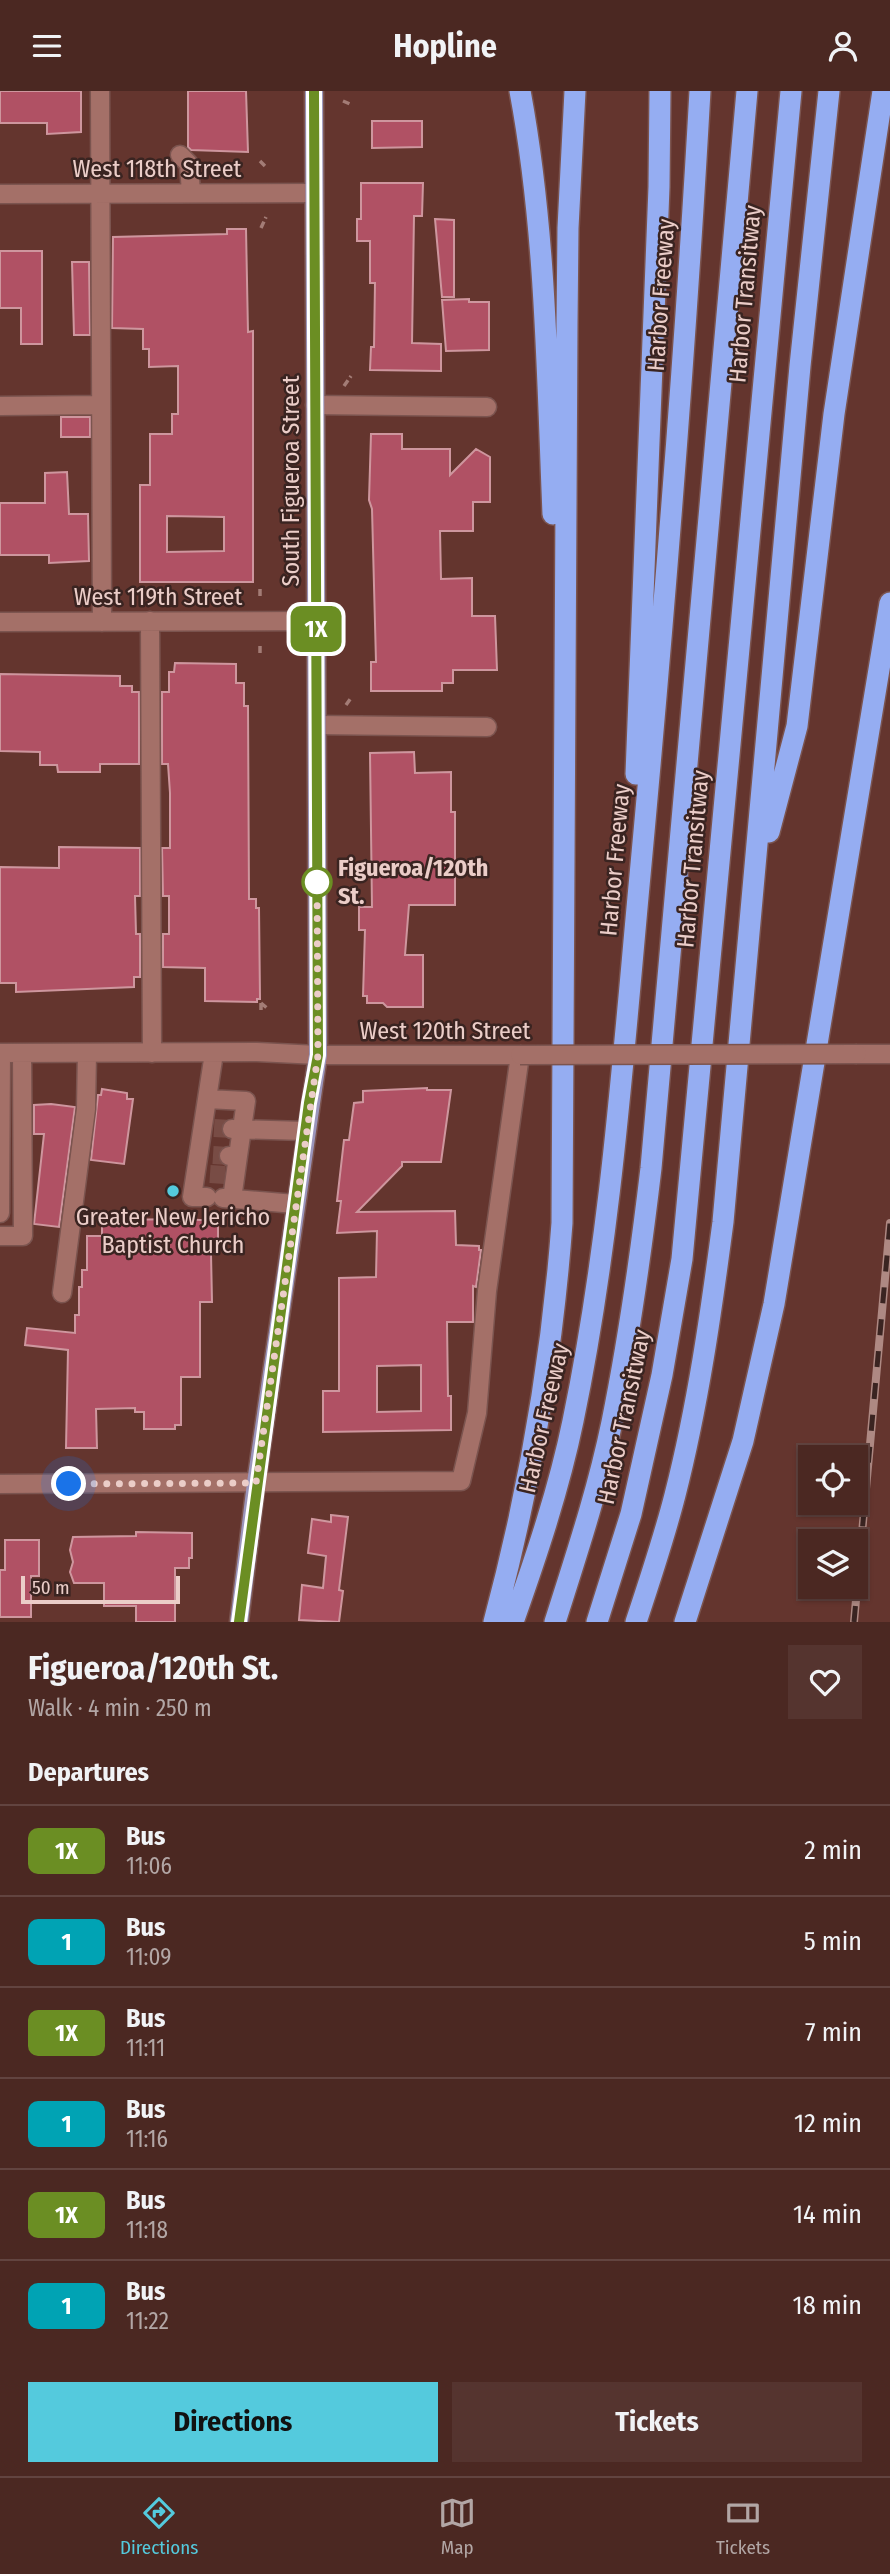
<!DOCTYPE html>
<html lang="en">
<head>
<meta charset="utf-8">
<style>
	:root { --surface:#4b2822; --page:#55342f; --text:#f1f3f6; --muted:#b2a6a5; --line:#624440; --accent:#54cadd }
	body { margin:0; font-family:"Fira Sans Condensed",sans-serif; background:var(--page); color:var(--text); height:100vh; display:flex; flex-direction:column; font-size:26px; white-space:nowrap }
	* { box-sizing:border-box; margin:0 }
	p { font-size:23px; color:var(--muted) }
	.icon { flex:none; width:38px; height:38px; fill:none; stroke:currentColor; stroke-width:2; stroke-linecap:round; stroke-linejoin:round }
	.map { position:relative; height:1531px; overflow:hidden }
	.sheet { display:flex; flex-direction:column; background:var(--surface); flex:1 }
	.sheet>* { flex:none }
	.badge { padding:0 14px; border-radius:10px; font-size:24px; line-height:46px }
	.controls { position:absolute; left:798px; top:1354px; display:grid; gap:14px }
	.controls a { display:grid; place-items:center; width:70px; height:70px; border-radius:0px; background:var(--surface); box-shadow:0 2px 5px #0004,0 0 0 2px var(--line); font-size:35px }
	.scale { position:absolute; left:21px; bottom:18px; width:159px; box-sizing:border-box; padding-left:7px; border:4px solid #ebcdc8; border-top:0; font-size:19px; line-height:24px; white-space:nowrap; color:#ebcdc8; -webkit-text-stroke:5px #3a2421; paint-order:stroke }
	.you { position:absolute; width:35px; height:35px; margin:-18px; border:5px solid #fff; border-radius:50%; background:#1a73e8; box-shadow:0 0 0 10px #1a73e833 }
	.map>.badge { position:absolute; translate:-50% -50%; box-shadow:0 0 0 4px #fff }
	h2 { padding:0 28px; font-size:26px; line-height:63px }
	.round { display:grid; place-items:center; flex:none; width:74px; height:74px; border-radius:0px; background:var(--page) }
	.overview { display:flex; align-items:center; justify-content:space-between; height:119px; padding:0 28px }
	h1 { font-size:33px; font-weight:700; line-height:52px }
	.cta { display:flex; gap:14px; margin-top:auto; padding:14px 28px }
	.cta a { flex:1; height:80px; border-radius:0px; background:var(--accent); color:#111; font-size:28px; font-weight:700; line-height:80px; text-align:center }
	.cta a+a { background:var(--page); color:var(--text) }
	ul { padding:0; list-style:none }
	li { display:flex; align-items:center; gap:21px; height:91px; padding:0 28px; border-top:2px solid var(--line) }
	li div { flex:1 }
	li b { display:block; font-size:26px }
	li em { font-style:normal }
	li .badge { min-width:77px; font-weight:700; text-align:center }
	header { display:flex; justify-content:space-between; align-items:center; height:91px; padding:0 28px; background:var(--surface); font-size:32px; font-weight:700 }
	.menu { display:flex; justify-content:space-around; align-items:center; height:98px; border-top:2px solid var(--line); background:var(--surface); font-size:19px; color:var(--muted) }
	.menu a { display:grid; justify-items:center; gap:4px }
	.menu .on { color:var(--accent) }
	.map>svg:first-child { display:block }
</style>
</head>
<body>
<header><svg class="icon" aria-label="menu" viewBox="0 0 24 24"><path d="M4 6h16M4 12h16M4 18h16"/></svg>Hopline<svg class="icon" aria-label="person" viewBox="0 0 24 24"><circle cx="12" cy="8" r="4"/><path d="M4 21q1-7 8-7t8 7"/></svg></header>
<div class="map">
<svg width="890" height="1531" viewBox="0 0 890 1531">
	<rect width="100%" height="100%" fill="#64352e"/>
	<!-- building -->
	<path fill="#b05164" stroke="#ce969e" stroke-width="2" fill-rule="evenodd" d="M0 0H81V41L47 43V32H0Z
		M188 0H246L248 61 191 59 188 56Z
		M372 30H422V56L372 57Z
		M361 92H423L422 125H414L412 252 441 253V280L370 279 371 256H374L375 192H370V150H357V128H361Z
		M435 128 454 129V206H442Z
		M227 138H246L248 241 253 240V491H140V394H150V343H172V323H178V275L149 276V258H143V238L112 237 113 146 227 143ZM167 425 224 426V460L167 461Z
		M0 160H42V253H21V217H0Z
		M72 171H89L90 244H74Z
		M469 208V211H489V259L446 260 442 209Z
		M61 326H90V346H61Z
		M371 343H402V358H450V384L476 358 490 366V411H473V440H440L441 488 472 487V525H495L497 579H453V592H442V600H371V571H376L372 418 369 409Z
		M67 381 69 423H88L89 470 49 472V464H0V412H45V382Z
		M175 572 236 573V592H244V615H248L249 808H256V817H259L260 908H257V911L205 910V877L163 876V843H169V805H163L162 757H170V702L168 673H162V601H169V581H174Z
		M0 583 120 585V595H132V601H139V673H100V681H58L57 674H40V661L0 660Z
		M414 661 415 682 451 681V721H455V814H409L405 864H423V916H387L383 912H367V905H363L365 839H359V816H372L370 662Z
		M59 756 140 757V805H135L136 843H140V886H134V896L16 901V892H0V776L59 777Z
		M427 997V999H451L441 1071H402V1075L357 1121 455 1120 456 1154 479 1155V1159H481L476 1196 473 1195V1231H447L448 1305H451V1339L323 1341V1300H339V1187L376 1186 377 1140 337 1142 341 1110H337L344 1049H349L354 1012 363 1011V1000ZM421 1274V1320L377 1321V1275Z
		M102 998 127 1002V1008H133L124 1073 91 1069 98 1004H101Z
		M51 1013 75 1016 59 1136 34 1133 44 1043H34V1014Z
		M182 1128 218 1130V1163H211L212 1211H200V1286H181V1334H175V1338H144V1321H135V1317L96 1318 97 1357H66L68 1259 25 1254 27 1237 75 1242V1224H79V1196H82V1179H87V1145H102V1132L112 1131V1129Z
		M331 1424 348 1426 339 1499 343 1500 339 1531 299 1529 302 1494 323 1497 326 1465 308 1462 312 1428 331 1431Z
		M136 1441 192 1442V1467H189V1477H175V1531H136V1515H104V1492H74L70 1481 73 1471 70 1459 73 1446 136 1445Z
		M5 1449H39V1485H31V1526H0V1479H5Z"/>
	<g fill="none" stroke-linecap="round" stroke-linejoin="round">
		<!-- minor-tunnel -->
		<path stroke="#784c45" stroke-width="18" stroke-dasharray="18 9" stroke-linecap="butt" d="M214 1037 232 1038
			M213 1064 229 1065
			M210 1083 225 1084"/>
		<!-- minor casing -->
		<g stroke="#7b544f" stroke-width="21">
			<path id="minor" d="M100 0 102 531
				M180 64 189 73 191 102
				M0 103 314 102
				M315 314 487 316
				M0 315 101 314
				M150 530 152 962
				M0 531 316 530
				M317 634 487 636
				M0 962 257 961 318 964H520L487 1200 477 1322 461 1390 0 1393
				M857 963H890
				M207 1008 246 1010 238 1065H229
				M232 1038 305 1040
				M207 1106H192L214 962
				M223 1107 295 1113
				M232 1108 238 1065
				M0 1122 1 962
				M0 1145H23L22 962
				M62 1202 86 1018 87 962"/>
		</g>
		<!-- major casing -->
		<g stroke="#7b544f" stroke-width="21">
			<path id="major" d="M239 1531 256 1392 318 964 314 0"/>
		</g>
		<!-- highway casing -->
		<g stroke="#7b544f" stroke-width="24">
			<path id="highway" d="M520 0C546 139 547 282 553 423
				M636 683 659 96 660 0
				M769 741 797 635 834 323 883 0
				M494 1531C529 1400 552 1267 562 1132L567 233 568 137 575 0
				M513 1531C536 1466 559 1398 573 1330 609 1157 622 981 638 806 663 538 685 269 700 0
				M555 1531C576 1465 598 1399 612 1331 629 1247 641 1162 651 1077L747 0
				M597 1531 631 1423 662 1284 682 1168 791 0
				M636 1531C650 1489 664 1447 675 1404 698 1314 711 1222 723 1131L800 275 829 0
				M685 1531 743 1350 774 1213 890 512"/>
		</g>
		<!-- path -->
		<path stroke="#a37c76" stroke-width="3.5" stroke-dasharray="7 3.5" stroke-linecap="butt" d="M343 10 350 13
			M260 70 267 77
			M261 137 266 126
			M344 295 351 285
			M260 498V508
			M260 555V563
			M346 614 351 607
			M261 912V921
			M261 912 267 917"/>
		<!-- minor -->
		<use href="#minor" stroke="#a47068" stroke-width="18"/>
		<!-- major -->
		<use href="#major" stroke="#9b95bb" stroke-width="18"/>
		<!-- highway -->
		<use href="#highway" stroke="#95adf2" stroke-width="21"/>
		<!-- rail casing -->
		<g stroke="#ae8983" stroke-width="8">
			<path id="rail" d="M854 1531 890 1132"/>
		</g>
		<!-- rail -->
		<use href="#rail" stroke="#3a2421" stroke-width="5" stroke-dasharray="16" stroke-linecap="butt"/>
		<!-- minor-bridge casing -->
		<g stroke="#7b544f" stroke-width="21" stroke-linecap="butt">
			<path id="minor-bridge" d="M520 964 857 963"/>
		</g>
		<!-- minor-bridge -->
		<use href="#minor-bridge" stroke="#a47068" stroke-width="18"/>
	</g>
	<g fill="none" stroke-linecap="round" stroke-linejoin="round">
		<!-- line casing -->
		<g stroke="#fff" stroke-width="16">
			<path id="line" d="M239 1531 309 1012 318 964 314 0"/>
		</g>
		<!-- line -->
		<use href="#line" stroke="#6b8e23" stroke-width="10"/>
		<!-- walk -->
		<path stroke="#ebcdc8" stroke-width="7" stroke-dasharray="0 12.6" d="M69 1393 256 1392 318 964 317 784V791"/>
	</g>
	<!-- markers -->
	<circle fill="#fff" stroke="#6b8e23" stroke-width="3.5" cx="317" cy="791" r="14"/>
	<circle fill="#54cadd" stroke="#3a2421" stroke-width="2.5" cx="173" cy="1100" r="7"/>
	<g text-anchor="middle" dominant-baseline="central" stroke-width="5" stroke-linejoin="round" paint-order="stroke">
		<!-- street labels -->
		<g font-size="24" fill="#ebcdc8" stroke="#3a2421">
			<text x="157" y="78">West 118th Street</text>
			<text transform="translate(745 203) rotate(-85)">Harbor Transitway</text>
			<text transform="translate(661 204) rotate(-86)">Harbor Freeway</text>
			<text transform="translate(291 390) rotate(-90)">South Figueroa Street</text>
			<text x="158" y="506">West 119th Street</text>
			<text transform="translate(693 768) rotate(-85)">Harbor Transitway</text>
			<text transform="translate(615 769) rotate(-85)">Harbor Freeway</text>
			<text x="445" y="940">West 120th Street</text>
			<text transform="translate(624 1326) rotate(-78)">Harbor Transitway</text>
			<text transform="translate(544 1327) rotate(-77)">Harbor Freeway</text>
		</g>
		<!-- stop labels -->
		<g font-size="24" font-weight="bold" fill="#ebcdc8" stroke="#3a2421" text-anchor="start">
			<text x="338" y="777">Figueroa/120th<tspan x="338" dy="28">St.</tspan></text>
		</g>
		<!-- poi labels -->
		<g font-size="24" fill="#ebcdc8" stroke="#3a2421">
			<text x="173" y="1126">Greater New Jericho<tspan x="173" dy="28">Baptist Church</tspan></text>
		</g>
	</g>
</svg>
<div class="controls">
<a><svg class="icon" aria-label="locate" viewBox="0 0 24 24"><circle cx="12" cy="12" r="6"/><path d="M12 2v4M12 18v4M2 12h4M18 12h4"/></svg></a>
<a><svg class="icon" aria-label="layers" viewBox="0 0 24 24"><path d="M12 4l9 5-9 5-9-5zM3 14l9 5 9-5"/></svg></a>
</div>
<div class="scale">50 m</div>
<div class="you" style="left:69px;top:1393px"></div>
<b class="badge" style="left:316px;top:538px;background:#6b8e23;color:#fff">1X</b>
</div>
<section class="sheet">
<div class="overview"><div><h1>Figueroa/120th St.</h1><p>Walk · 4 min · 250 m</p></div><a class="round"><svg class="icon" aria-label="heart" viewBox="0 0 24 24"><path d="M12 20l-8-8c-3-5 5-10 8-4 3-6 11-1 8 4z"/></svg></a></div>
<h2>Departures</h2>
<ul>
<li><span class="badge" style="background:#6b8e23;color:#fff">1X</span><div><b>Bus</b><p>11:06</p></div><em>2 min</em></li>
<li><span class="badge" style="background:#00a3b4;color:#fff">1</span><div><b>Bus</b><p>11:09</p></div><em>5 min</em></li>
<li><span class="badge" style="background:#6b8e23;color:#fff">1X</span><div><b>Bus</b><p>11:11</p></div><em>7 min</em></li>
<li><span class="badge" style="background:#00a3b4;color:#fff">1</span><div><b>Bus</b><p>11:16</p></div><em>12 min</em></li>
<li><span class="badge" style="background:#6b8e23;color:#fff">1X</span><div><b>Bus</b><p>11:18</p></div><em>14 min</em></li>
<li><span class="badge" style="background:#00a3b4;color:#fff">1</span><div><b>Bus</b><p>11:22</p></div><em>18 min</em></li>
</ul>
<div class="cta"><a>Directions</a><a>Tickets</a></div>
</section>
<nav class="menu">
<a class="on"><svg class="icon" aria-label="directions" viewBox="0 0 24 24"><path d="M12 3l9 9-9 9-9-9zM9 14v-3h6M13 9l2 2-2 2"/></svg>Directions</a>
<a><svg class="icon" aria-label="map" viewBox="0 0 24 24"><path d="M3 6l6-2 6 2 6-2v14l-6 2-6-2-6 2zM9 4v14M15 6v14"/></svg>Map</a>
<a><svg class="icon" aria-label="tickets" viewBox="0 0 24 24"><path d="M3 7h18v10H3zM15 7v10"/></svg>Tickets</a>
</nav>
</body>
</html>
